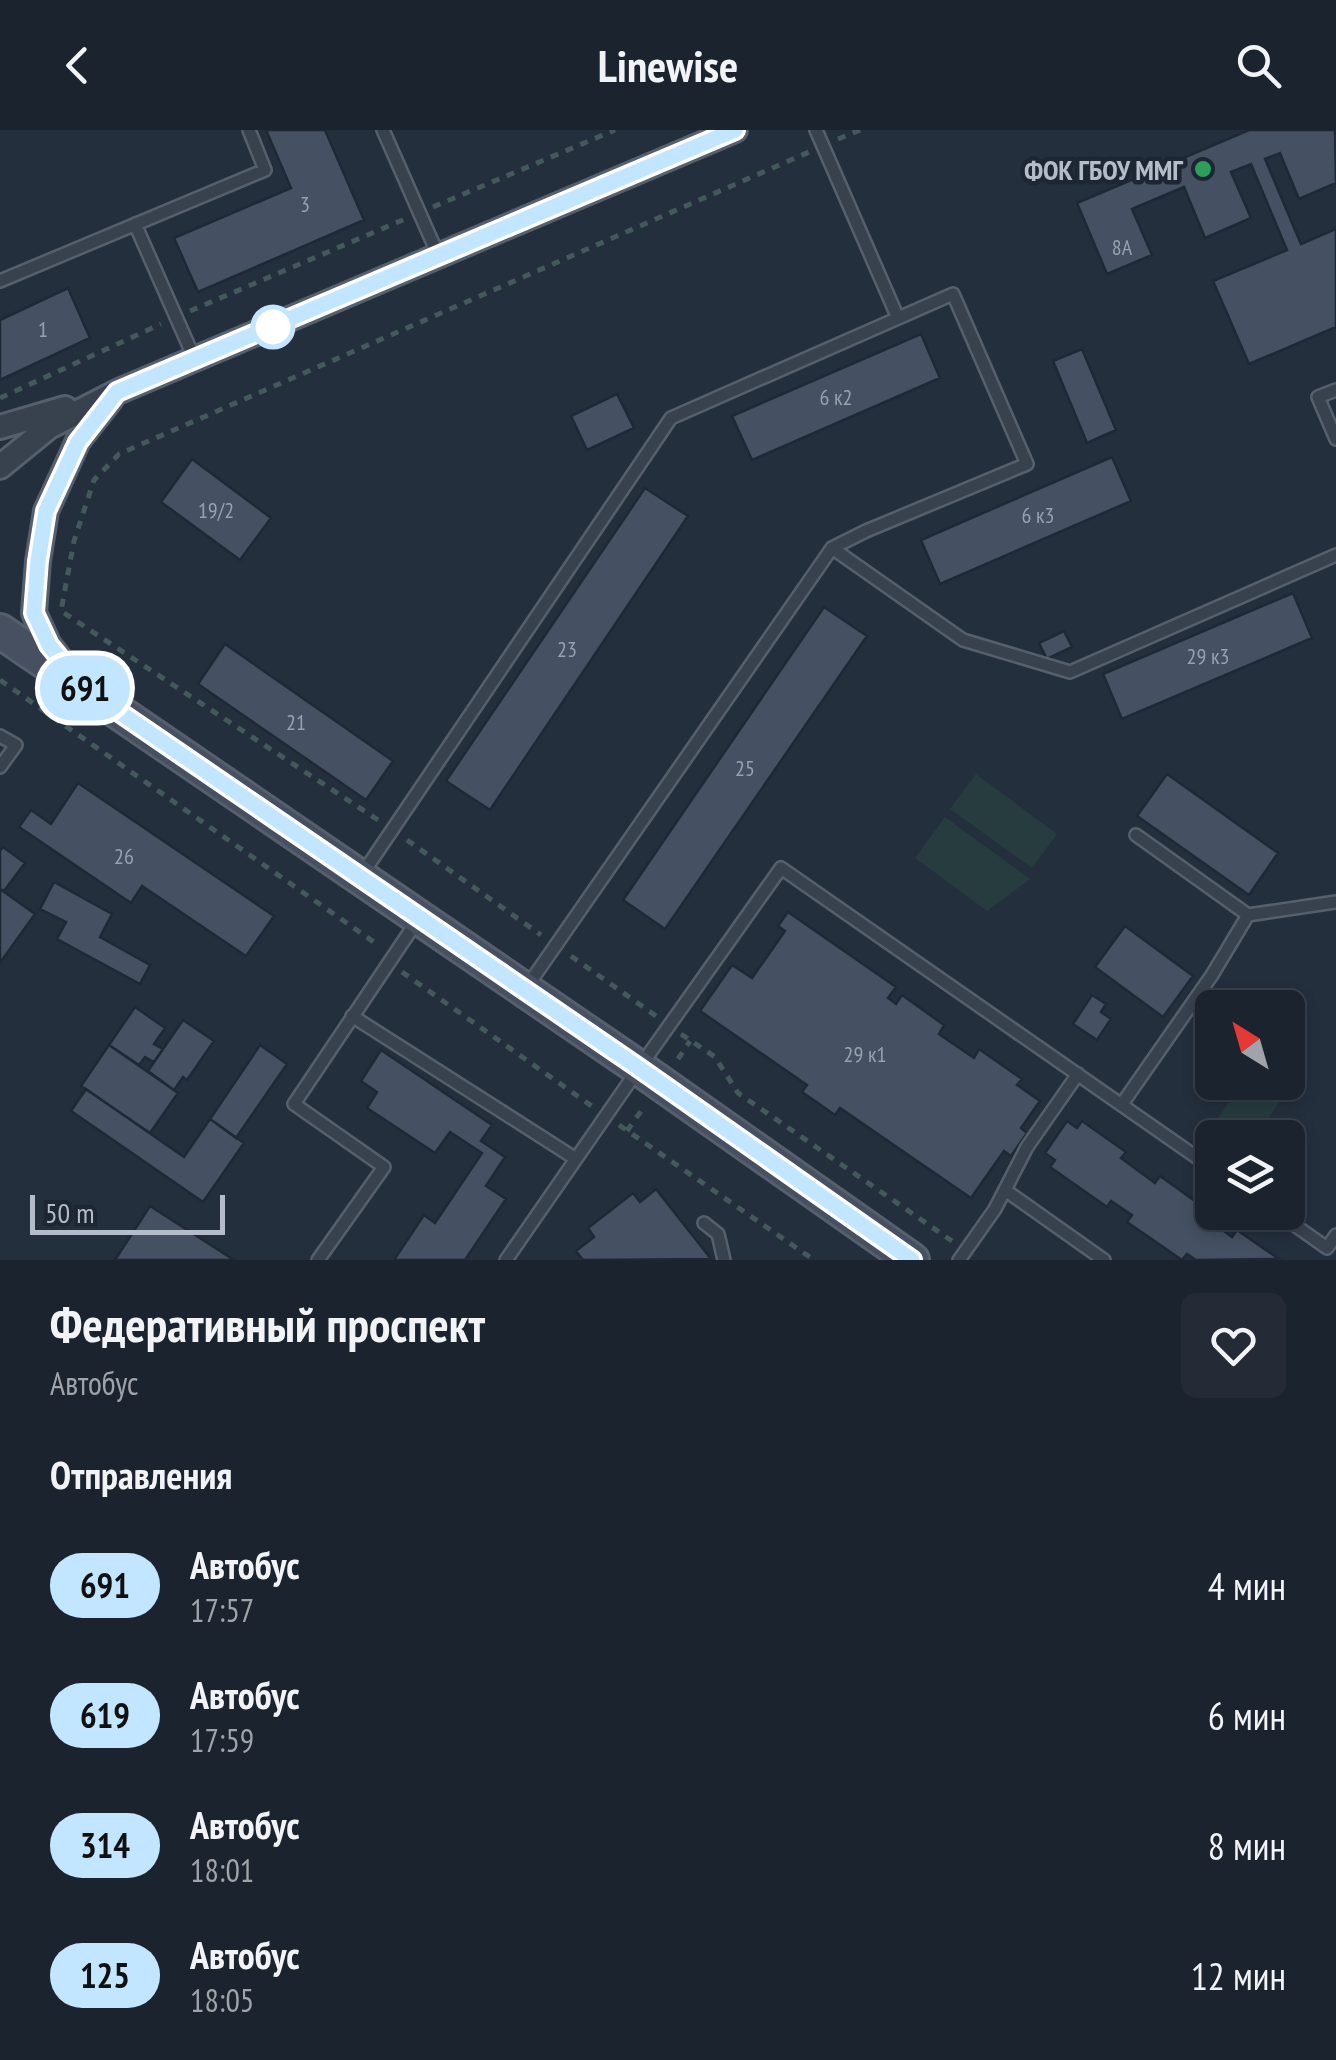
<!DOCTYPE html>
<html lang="ru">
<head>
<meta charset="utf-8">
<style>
	:root { --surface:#1b232e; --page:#242b36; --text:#f1f3f6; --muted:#a0a4aa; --line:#39404a }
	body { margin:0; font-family:"PT Sans Narrow",sans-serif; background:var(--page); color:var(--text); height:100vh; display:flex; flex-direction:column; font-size:38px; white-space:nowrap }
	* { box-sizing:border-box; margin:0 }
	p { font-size:32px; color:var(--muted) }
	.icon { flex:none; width:55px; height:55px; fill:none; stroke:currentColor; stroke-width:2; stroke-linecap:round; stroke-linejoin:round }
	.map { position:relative; height:1130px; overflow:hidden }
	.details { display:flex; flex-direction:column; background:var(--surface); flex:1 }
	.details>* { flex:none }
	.badge { padding:0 20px; border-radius:32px; font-size:35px; line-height:65px }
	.needle { width:65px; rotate:323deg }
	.buttons { position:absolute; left:1195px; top:860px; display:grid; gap:20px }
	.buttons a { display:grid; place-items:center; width:110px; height:110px; border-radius:15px; background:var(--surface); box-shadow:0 5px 15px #0003,0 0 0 2px var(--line); font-size:50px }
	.scale { position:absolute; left:30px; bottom:25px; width:195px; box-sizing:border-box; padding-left:10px; border:5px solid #b4bcc9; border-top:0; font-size:28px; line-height:35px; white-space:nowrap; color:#b4bcc9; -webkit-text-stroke:8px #1d2633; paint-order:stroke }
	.map>.badge { position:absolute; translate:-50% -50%; box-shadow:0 0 0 5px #fff }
	h2 { padding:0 50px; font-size:38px; line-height:90px }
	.round { display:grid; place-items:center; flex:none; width:105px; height:105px; border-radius:15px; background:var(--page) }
	.overview { display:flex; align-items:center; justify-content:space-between; height:170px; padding:0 50px }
	h1 { font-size:48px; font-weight:600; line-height:75px }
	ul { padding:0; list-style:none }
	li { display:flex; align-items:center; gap:30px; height:130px; padding:0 50px }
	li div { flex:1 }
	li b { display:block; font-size:38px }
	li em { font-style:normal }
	li .badge { min-width:110px; font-weight:700; text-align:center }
	header { display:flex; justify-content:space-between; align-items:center; height:130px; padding:0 50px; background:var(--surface); font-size:45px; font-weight:600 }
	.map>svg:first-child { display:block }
</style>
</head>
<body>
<header><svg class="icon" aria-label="back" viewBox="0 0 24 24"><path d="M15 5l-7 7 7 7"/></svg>Linewise<svg class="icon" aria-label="search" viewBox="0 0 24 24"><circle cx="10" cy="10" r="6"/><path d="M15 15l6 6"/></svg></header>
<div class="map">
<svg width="1336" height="1130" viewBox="0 0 1336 1130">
	<rect width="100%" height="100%" fill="#242f3e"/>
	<!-- green -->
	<path fill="#263c3f" d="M976 644 1057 704 1032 738 950 679Z
		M945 687 1030 749 987 781 915 728Z
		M1288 949 1293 953 1255 1007H1240L1216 991 1242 953 1288 952Z"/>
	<!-- building -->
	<path fill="#455162" stroke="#1f2835" stroke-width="2.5" d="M266 0H325L364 90 198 162 174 108 291 58Z
		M1249 0H1335L1336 53 1299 69 1280 23 1265 29 1301 114 1336 99V197L1249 234 1213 151 1287 120 1251 34 1231 42 1251 88 1205 108 1184 57 1132 79 1152 125 1107 144 1077 73Z
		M68 158 90 208 0 250V190Z
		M921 204 940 248 752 330 732 286Z
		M1082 219 1116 300 1087 313 1053 231Z
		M617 264 634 298 587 320 571 286Z
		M1112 327 1131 371 940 454 921 410Z
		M192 329 271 388 240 430 161 372Z
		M645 358 688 386 490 680 446 651Z
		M1293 463 1312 508 1122 589 1103 544Z
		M824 477 867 506 665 799 623 770Z
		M1064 501 1072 517 1047 529 1039 513Z
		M225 514 393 631 366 670 198 554Z
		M1167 644 1278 723 1249 765 1137 686Z
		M78 653 274 786 246 826 142 756 131 773 19 697 31 680 51 694Z
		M3 717 25 733 4 761 0 759V721Z
		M54 752 112 784 100 807 150 835 140 854 57 809 66 792 40 779Z
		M0 759 35 784 0 833Z
		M788 782 896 857 888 868 896 874 902 865 944 895 939 904 974 928 979 919 1022 949 1017 955 1040 971 1021 998 1027 1003 1011 1026 1004 1021 971 1068 840 978 835 985 802 962 807 955 700 881 732 835 752 848 785 801 778 796Z
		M1125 796 1193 846 1163 887 1095 837Z
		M1092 865 1106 874 1101 882 1111 889 1097 910 1073 894Z
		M135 877 165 898 154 914 163 919 154 932 145 927 139 935 109 915Z
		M183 890 214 911 187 950 183 947 174 960 148 941Z
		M109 915 178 963 150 1003 81 956Z
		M260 915 287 934 236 1008 210 989Z
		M381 920 492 995 481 1011 505 1027 486 1056 506 1069 465 1130H394L424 1085 435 1093 482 1023 450 1002 435 1023 367 978 377 962 361 951Z
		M86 959 184 1027 210 989 244 1013 203 1072 71 981Z
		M1067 991 1077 998 1082 991 1126 1022 1121 1028 1155 1053 1160 1046 1202 1076 1198 1082 1232 1107 1237 1100 1279 1129 1196 1130 1187 1124 1182 1130 1127 1092 1132 1085 1111 1071 1107 1077 1050 1037 1055 1030 1045 1023Z
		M656 1059 711 1129 583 1130 576 1121 594 1107 588 1098 633 1063 640 1072Z
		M150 1076 234 1130H115Z"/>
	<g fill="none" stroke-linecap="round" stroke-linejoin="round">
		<!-- lane casing -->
		<g stroke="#565f6c" stroke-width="16">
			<path id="lane" d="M383 0 439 127
				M816 0 898 188
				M135 94 195 230
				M0 151 265 40 249 0
				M1336 260 1318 267 1336 309
				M832 418 963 510 1070 542 1336 425
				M0 606 16 615 0 637
				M1136 705 1248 785 1336 772
				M363 743 671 288 953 164 1027 334 866 401 832 418 526 858
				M352 886 576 1029
				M1122 974 1212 845 1248 785
				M1005 1060 1104 1130
				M1276 1082 1327 1118 1336 1105
				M704 1093 718 1104 724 1130
				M318 1130 384 1037 294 974 417 791
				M506 1130 639 938 781 738 1212 1038
				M959 1130 995 1079 1027 1017 1078 944"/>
		</g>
		<!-- street casing -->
		<g stroke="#565f6c" stroke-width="28">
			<path id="street" d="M0 297 65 278
				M0 337 49 297 117 262 735 0
				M67 538 49 515 34 483 38 431 46 381 78 311 111 269"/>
		</g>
		<!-- secondary casing -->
		<g stroke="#565f6c" stroke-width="38">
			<path id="secondary" d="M0 501 639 938 912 1130"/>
		</g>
		<!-- path -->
		<path stroke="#44595c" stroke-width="5" stroke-dasharray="8 8" stroke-linecap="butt" d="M838 9 860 0
			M433 77 615 0
			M190 181 405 89
			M0 268 161 194
			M0 550 378 815
			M378 690 61 481 74 411 94 350 119 324 809 22
			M407 710 541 805
			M571 826 656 886
			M402 842 593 977
			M681 904 715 927 738 963 952 1111
			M678 929 690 911
			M619 995 814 1130
			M627 1001 641 981"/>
		<!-- lane -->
		<use href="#lane" stroke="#38414e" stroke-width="11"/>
		<!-- street -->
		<use href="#street" stroke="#38414e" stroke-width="22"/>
		<!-- secondary -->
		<use href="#secondary" stroke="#465061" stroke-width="32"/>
	</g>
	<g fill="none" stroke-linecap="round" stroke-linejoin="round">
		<!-- line casing -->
		<g stroke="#fff" stroke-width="22">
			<path id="line" d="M735 0 117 262 78 312 46 381 38 431 34 483 49 515 84 558 639 938 912 1130"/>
		</g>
		<!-- line -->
		<use href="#line" stroke="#c2e6ff" stroke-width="15"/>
	</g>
	<!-- markers -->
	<circle fill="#2e9e5b" stroke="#1d2633" stroke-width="4" cx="1203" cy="39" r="10"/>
	<circle fill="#fff" stroke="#c2e6ff" stroke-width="5" cx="273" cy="197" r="20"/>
	<g text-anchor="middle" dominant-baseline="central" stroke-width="9" stroke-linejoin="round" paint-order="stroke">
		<!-- number labels -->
		<g font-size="22" fill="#98a1af">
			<text x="305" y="74">3</text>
			<text x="1122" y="117">8А</text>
			<text x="43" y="199">1</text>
			<text x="836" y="267">6 к2</text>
			<text x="216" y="380">19/2</text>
			<text x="1038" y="385">6 к3</text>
			<text x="567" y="519">23</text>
			<text x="1208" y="526">29 к3</text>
			<text x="296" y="592">21</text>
			<text x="745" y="638">25</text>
			<text x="124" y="726">26</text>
			<text x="865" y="924">29 к1</text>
		</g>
		<!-- poi labels -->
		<g font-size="28" font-weight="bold" fill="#b4bcc9" stroke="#1d2633" text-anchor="end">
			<text x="1183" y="39">ФОК ГБОУ ММГ</text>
		</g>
	</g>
</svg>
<div class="buttons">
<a><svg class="needle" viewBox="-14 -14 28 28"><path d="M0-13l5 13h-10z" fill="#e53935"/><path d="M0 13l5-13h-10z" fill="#a0a4aa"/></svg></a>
<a><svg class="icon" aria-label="layers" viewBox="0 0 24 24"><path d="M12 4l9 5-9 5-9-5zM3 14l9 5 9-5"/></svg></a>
</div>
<div class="scale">50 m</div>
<b class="badge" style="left:85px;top:558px;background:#c2e6ff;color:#111">691</b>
</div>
<section class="details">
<div class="overview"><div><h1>Федеративный проспект</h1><p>Автобус</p></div><a class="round"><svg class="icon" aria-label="heart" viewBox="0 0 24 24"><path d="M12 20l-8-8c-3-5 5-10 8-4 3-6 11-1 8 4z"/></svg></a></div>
<h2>Отправления</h2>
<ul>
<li><span class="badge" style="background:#c2e6ff;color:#111">691</span><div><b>Автобус</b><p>17:57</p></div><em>4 мин</em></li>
<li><span class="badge" style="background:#c2e6ff;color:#111">619</span><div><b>Автобус</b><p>17:59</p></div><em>6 мин</em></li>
<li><span class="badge" style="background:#c2e6ff;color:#111">314</span><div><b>Автобус</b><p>18:01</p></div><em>8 мин</em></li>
<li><span class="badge" style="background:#c2e6ff;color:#111">125</span><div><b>Автобус</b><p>18:05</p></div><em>12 мин</em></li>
</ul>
</section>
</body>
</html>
